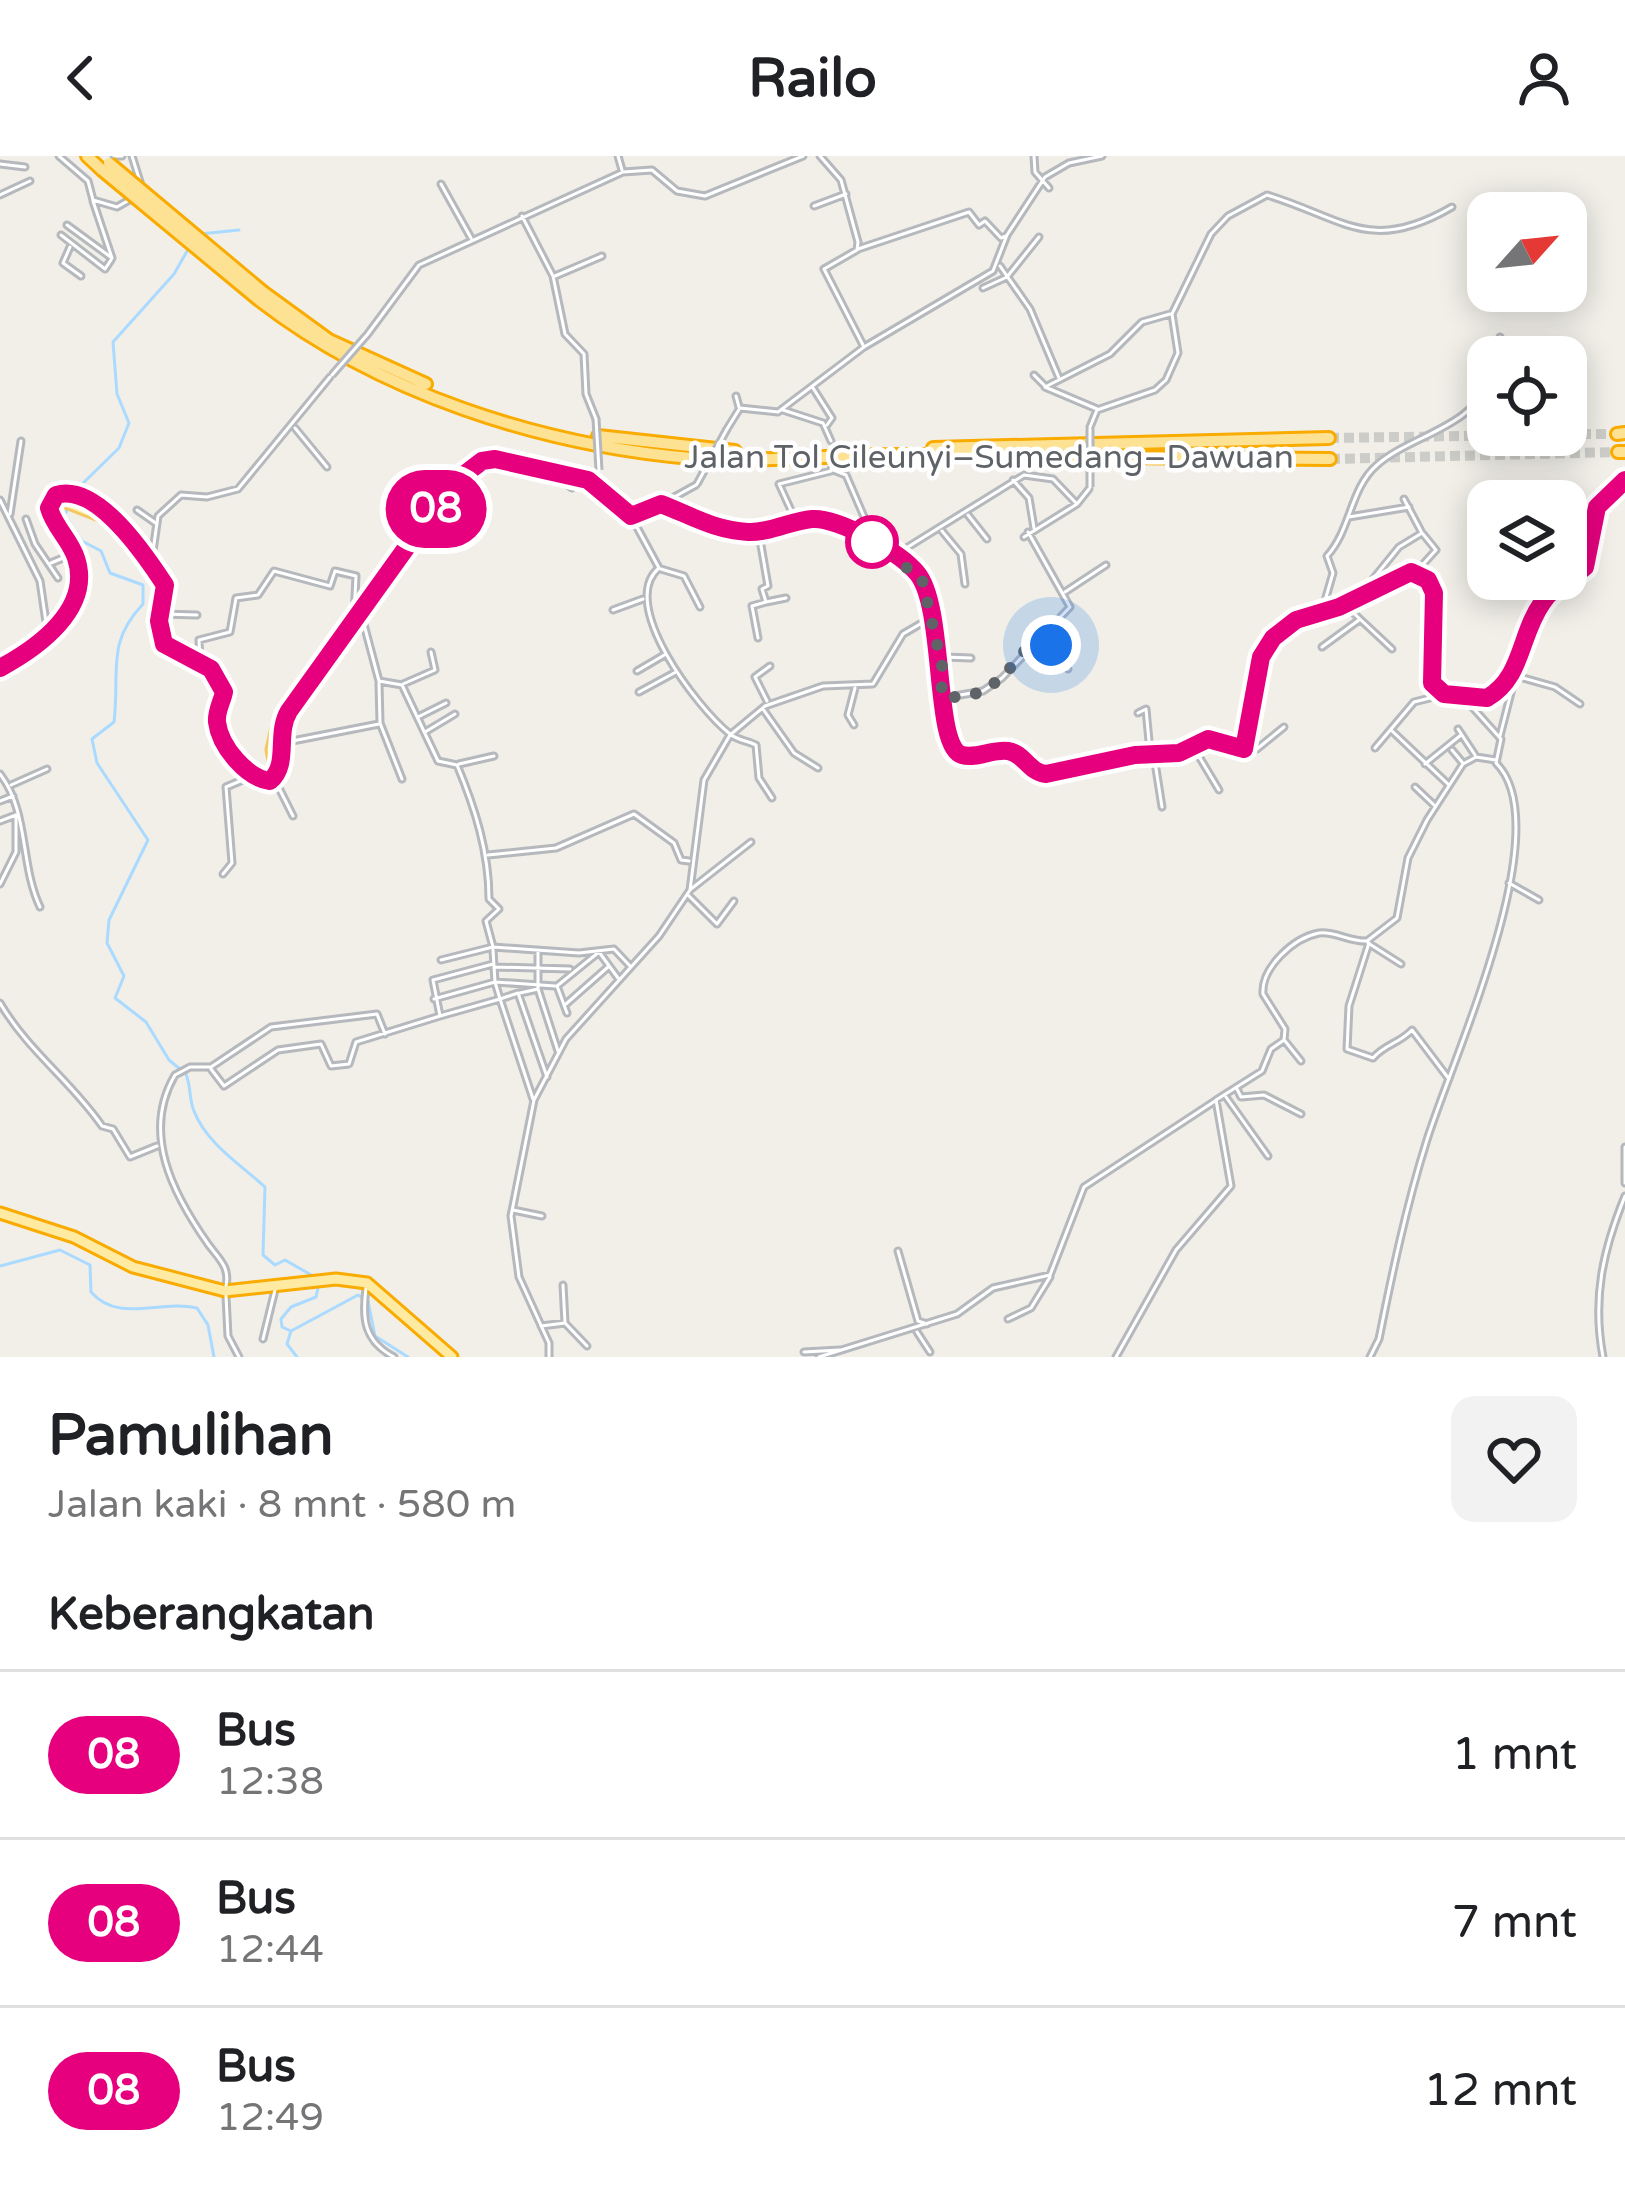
<!DOCTYPE html>
<html lang="id">
<head>
<meta charset="utf-8">
<style>
	:root { --surface:#fff; --page:#f2f2f2; --text:#202124; --muted:#757577; --line:#e0e0e0 }
	body { margin:0; font-family:"Varela Round",sans-serif; background:var(--page); color:var(--text); height:100vh; display:flex; flex-direction:column; font-size:45px; white-space:nowrap }
	* { box-sizing:border-box; margin:0 }
	p { font-size:39px; color:var(--muted) }
	.icon { flex:none; width:66px; height:66px; fill:none; stroke:currentColor; stroke-width:2; stroke-linecap:round; stroke-linejoin:round }
	.map { position:relative; height:1201px; overflow:hidden }
	.panel { display:flex; flex-direction:column; background:var(--surface); flex:1 }
	.panel>* { flex:none }
	.badge { padding:0 24px; border-radius:39px; font-size:42px; line-height:78px }
	.needle { width:78px; rotate:63deg }
	.controls { position:absolute; left:1467px; top:36px; display:grid; gap:24px }
	.controls a { display:grid; place-items:center; width:120px; height:120px; border-radius:24px; background:var(--surface); box-shadow:0 6px 30px #0003; font-size:60px }
	.you { position:absolute; width:60px; height:60px; margin:-30px; border:9px solid #fff; border-radius:50%; background:#1a73e8; box-shadow:0 0 0 18px #1a73e833 }
	.map>.badge { position:absolute; translate:-50% -50%; box-shadow:0 0 0 6px #fff }
	h2 { padding:0 48px; font-size:45px; line-height:108px }
	.round { display:grid; place-items:center; flex:none; width:126px; height:126px; border-radius:24px; background:var(--page) }
	.overview { display:flex; align-items:center; justify-content:space-between; height:204px; padding:0 48px }
	h1 { font-size:57px; font-weight:700; line-height:90px }
	ul { padding:0; list-style:none }
	li { display:flex; align-items:center; gap:36px; height:168px; padding:0 48px; border-top:3px solid var(--line) }
	li div { flex:1 }
	li b { display:block; font-size:45px }
	li em { font-style:normal }
	li .badge { min-width:132px; font-weight:700; text-align:center }
	header { display:flex; justify-content:space-between; align-items:center; height:156px; padding:0 48px; background:var(--surface); font-size:54px; font-weight:700 }
	.map>svg:first-child { display:block }
</style>
</head>
<body>
<header><svg class="icon" aria-label="back" viewBox="0 0 24 24"><path d="M15 5l-7 7 7 7"/></svg>Railo<svg class="icon" aria-label="person" viewBox="0 0 24 24"><circle cx="12" cy="8" r="4"/><path d="M4 21q1-7 8-7t8 7"/></svg></header>
<div class="map">
<svg width="1625" height="1201" viewBox="0 0 1625 1201">
	<rect width="100%" height="100%" fill="#f1efe8"/>
	<g fill="none" stroke-linecap="round" stroke-linejoin="round">
		<!-- stream -->
		<path stroke="#aadaff" stroke-width="3" d="M200 78 239 74
			M76 334 119 292 129 267 117 238 113 186 174 118 190 90
			M69 348 65 359 82 385 101 395 110 417 143 429V448C106 487 120 514 114 566L92 583 97 607 148 684 109 764 107 787 124 820 115 842 146 866 169 904 186 918C191 931 189 943 194 955 206 987 241 1009 265 1031L263 1099 275 1109 285 1104 313 1120
			M0 1110 60 1094 90 1109 91 1136C119 1168 160 1143 197 1152L208 1169 214 1201
			M291 1175 282 1171 281 1163 291 1151 316 1141 319 1128
			M297 1201 287 1188 291 1175 358 1139 368 1145 375 1180 408 1201"/>
		<!-- motorway-tunnel -->
		<path stroke="#ccccc8" stroke-width="10" stroke-dasharray="10 5" stroke-linecap="butt" d="M1566 278H1617
			M1329 282 1530 279
			M1330 303 1618 296"/>
		<!-- minor casing -->
		<g stroke="#b5b8bc" stroke-width="9">
			<path id="minor" d="M59 0 88 25 93 44 117 51 131 43
				M114 0H122
				M132 0 142 32
				M618 0 622 14
				M820 0 841 24 858 86 857 94 824 113 864 191
				M1034 0 1035 16 1049 32
				M0 8 25 11
				M441 28 471 82
				M0 39 30 25
				M814 50 846 38
				M522 60 553 120 565 178 584 198 586 238 596 263
				M67 69 112 102 93 45
				M61 79 105 113 111 104
				M70 91 63 107 81 120
				M858 93 969 56 979 69 985 65 1001 82 1006 80
				M1000 110 1030 153 1059 222
				M555 120 602 100
				M983 132 1007 121 1039 81
				M367 179 419 109 623 16 652 14 677 35 705 40 803 0
				M1494 201 1500 181
				M1034 219 1044 229
				M813 232 832 262 827 269
				M736 240 739 251
				M1097 253 1045 231 1110 198 1142 166 1170 158
				M783 254 823 267 831 285
				M1090 271 1097 254 1155 234 1166 224 1178 197 1172 158 1211 78 1228 60 1267 39C1343 62 1370 99 1452 51
				M295 272 327 311
				M727 273 740 252 778 256 864 191 993 115 1007 79 1045 21 1069 7 1102 0
				M831 313 846 319 874 384
				M559 323 572 332
				M1013 324 1029 342 1034 372
				M0 344 40 425 47 473
				M667 345 696 329
				M137 354 157 368
				M10 358 21 285
				M968 359 987 383
				M1349 361 1409 351
				M632 362 659 412C617 447 697 552 730 578 737 584 748 585 756 589L759 622 772 642
				M26 363 35 388 58 422
				M795 363 779 328 831 315
				M942 375 961 398 965 428
				M1024 381 1077 348 1089 333
				M895 399 1024 319 1053 323 1077 348
				M152 402 158 360 181 339 207 341 238 333 330 221
				M51 407 70 399
				M661 413 684 420 700 451
				M1416 416 1436 394 1423 378
				M1377 430 1373 423 1399 391 1422 377 1404 343
				M1065 436 1106 409
				M766 446 786 442
				M1346 450 1392 493
				M613 454 643 443
				M1322 455 1333 417 1327 400C1351 374 1350 332 1377 309 1411 279 1475 271 1488 224
				M162 458 197 459
				M362 461 379 525 402 529 438 605 457 609C475 652 489 696 489 743L499 753 486 765 493 791
				M1043 477 1068 513
				M758 482 752 450 766 446 762 433 768 430 759 378
				M1322 491 1359 464
				M944 501 971 502
				M200 504 199 484 230 476 236 442 258 439 274 415 330 430 335 415 356 420 354 460
				M637 515 666 498
				M1516 520 1555 531 1580 548
				M379 527 380 567 402 623
				M403 528 435 514 431 496
				M639 536 676 516
				M949 541 983 535 1002 522 1070 451 1028 376
				M767 545 755 521 770 510
				M763 553 794 597 818 612
				M1138 557 1146 553 1150 596
				M418 561 446 547
				M854 569 848 559 855 532
				M1458 573 1475 599
				M1391 574 1448 628
				M425 576 455 558
				M1500 580 1515 521
				M282 587 379 568
				M1194 592 1219 634
				M1248 592 1257 593 1284 571
				M1375 592 1414 546 1442 539
				M1452 594 1462 606
				M1154 600 1162 651
				M459 608 494 600
				M1425 608 1461 579
				M0 618C29 656 20 709 40 751
				M275 624 293 660
				M11 629 47 613
				M1415 631 1434 649
				M0 645 13 640
				M0 665 16 659
				M488 699 556 692 634 658 674 687 681 704 689 705
				M223 718 232 707 226 631 252 620
				M1509 727 1539 744
				M0 728 16 696V659
				M691 733 751 686
				M688 739 717 768 734 745
				M1368 787 1401 808
				M1369 787 1349 850 1347 893 1373 902C1385 888 1400 887 1412 874L1449 923
				M493 794 495 826 555 830
				M538 795V833L558 895
				M441 804 493 791 579 797 614 793 630 810
				M495 811 570 813
				M520 837 538 833
				M434 843 495 826 500 843 440 860 433 824 493 808
				M0 847C28 895 71 925 102 970L113 973 130 1001 157 990
				M566 848 608 811
				M567 857 557 830 599 796 618 822
				M1285 885 1301 905
				M211 913 224 930 278 894 321 888 331 910 349 908 356 886 440 860
				M1237 933 1241 941 1264 939 1301 958
				M1226 941 1268 1000
				M533 943 500 843 518 837 547 921
				M1625 991V1027
				M513 1054 542 1060
				M898 1095 918 1165 927 1168
				M563 1129 565 1167
				M226 1130C230 1111 219 1103 208 1088 173 1038 141 977 175 919L190 911H211L271 871 377 858 385 878
				M366 1132C362 1163 364 1185 394 1201
				M226 1140 228 1180 239 1201
				M1008 1163 1031 1152 1050 1121
				M541 1170 565 1167 587 1190
				M917 1176 930 1196
				M263 1183 275 1134
				M804 1196 840 1194
				M549 1201V1187L519 1121 511 1060 534 944 566 883 659 780 690 734 704 624 730 579 765 550 823 530 873 528 903 478 927 464
				M819 1201 957 1158 993 1132 1050 1119 1084 1031 1215 945
				M1116 1201 1176 1094 1231 1030 1216 944 1262 915 1271 893 1284 884 1285 873 1263 838C1261 812 1293 782 1319 777 1335 775 1350 786 1367 785L1397 762 1408 702 1427 664 1463 608 1476 601 1496 604
				M1370 1201 1379 1183C1392 1118 1406 1051 1426 987 1449 910 1561 671 1496 607L1501 583 1465 543
				M1603 1201C1592 1142 1603 1094 1625 1040"/>
		</g>
		<!-- primary casing -->
		<g stroke="#f2c960" stroke-width="15">
			<path id="primary" d="M52 348 61 344 102 360
				M49 352 56 339 67 336 123 368 165 429 159 465 164 488 217 520 224 536 218 573 239 606 264 625 277 620
				M0 512C37 492 93 453 76 403 70 383 54 371 49 352
				M278 618 282 569
				M277 620 272 594 277 572 452 328 487 303 588 324 631 360 661 348 700 368 739 375 812 363 837 367 912 412 926 432 943 515 944 568 952 593 965 600 1012 596 1040 618 1135 599 1179 597 1208 583 1246 591 1260 504 1273 482 1296 464 1339 451 1411 417 1428 424 1434 437 1432 527 1449 540 1487 542C1523 522 1516 487 1537 455 1550 433 1567 427 1585 411L1597 351 1625 324"/>
		</g>
		<!-- trunk casing -->
		<g stroke="#f9ab00" stroke-width="15">
			<path id="trunk" d="M0 1057 74 1081 133 1111 225 1135 336 1123 367 1127 452 1201"/>
		</g>
		<!-- motorway casing -->
		<g stroke="#f9ab00" stroke-width="16">
			<path id="motorway" d="M87 0 102 14
				M263 136 329 184 426 228
				M259 144C379 237 540 289 691 302 764 307 837 298 910 299 1050 300 1190 302 1330 303
				M1617 278 1625 277
				M598 280 735 295
				M933 292 1329 282
				M1618 296H1625"/>
		</g>
		<!-- minor -->
		<use href="#minor" stroke="#fff" stroke-width="3"/>
		<!-- primary -->
		<use href="#primary" stroke="#fff2af" stroke-width="9"/>
		<!-- trunk -->
		<use href="#trunk" stroke="#feeaa1" stroke-width="9"/>
		<!-- motorway -->
		<use href="#motorway" stroke="#fde293" stroke-width="10"/>
		<!-- minor-bridge casing -->
		<g stroke="#b5b8bc" stroke-width="9" stroke-linecap="butt">
			<path id="minor-bridge" d="M332 219 366 180
				M596 263 599 314
				M1090 273V331
				M697 328 727 273"/>
		</g>
		<!-- motorway-bridge casing -->
		<g stroke="#f9ab00" stroke-width="16" stroke-linecap="butt">
			<path id="motorway-bridge" d="M109 7 263 136
				M102 14 259 144"/>
		</g>
		<!-- minor-bridge -->
		<use href="#minor-bridge" stroke="#fff" stroke-width="3"/>
		<!-- motorway-bridge -->
		<use href="#motorway-bridge" stroke="#fde293" stroke-width="10"/>
	</g>
	<g fill="none" stroke-linecap="round" stroke-linejoin="round">
		<!-- line casing -->
		<g stroke="#fff" stroke-width="27">
			<path id="line" d="M0 512C37 492 93 453 76 402 70 383 54 371 49 352L56 339C97 326 146 400 165 429L159 465 164 488 211 513 224 536C222 546 216 555 217 566 220 591 247 622 270 625 290 608 275 578 289 555L452 328 482 305 495 303 588 324 631 360 661 348C692 360 714 374 748 376 770 377 790 365 812 363 838 361 900 396 917 417 946 451 933 592 962 599 976 603 993 593 1008 595 1024 597 1028 616 1046 618L1135 599 1179 597 1208 583 1244 593 1261 501 1273 482 1296 464 1339 451 1411 416 1428 424 1434 437 1432 527 1444 538 1487 542C1523 521 1519 480 1542 447 1554 429 1570 424 1585 411L1597 351 1625 324"/>
		</g>
		<!-- line -->
		<use href="#line" stroke="#e6007e" stroke-width="18"/>
		<!-- walk -->
		<path stroke="#5f6368" stroke-width="12" stroke-dasharray="0 21.6" d="M872 386 922 423 943 514 941 539C991 551 1013 505 1042 475L1051 489"/>
	</g>
	<!-- markers -->
	<circle fill="#fff" stroke="#e6007e" stroke-width="6" cx="872" cy="386" r="24"/>
	<g text-anchor="middle" dominant-baseline="central" stroke-width="9" stroke-linejoin="round" paint-order="stroke">
		<!-- street labels -->
		<g font-size="33" fill="#5f6368" stroke="#fff">
			<text x="989" y="301">Jalan Tol Cileunyi–Sumedang–Dawuan</text>
		</g>
	</g>
</svg>
<div class="controls">
<a><svg class="needle" viewBox="-14 -14 28 28"><path d="M0-13l5 13h-10z" fill="#e53935"/><path d="M0 13l5-13h-10z" fill="#757577"/></svg></a>
<a><svg class="icon" aria-label="locate" viewBox="0 0 24 24"><circle cx="12" cy="12" r="6"/><path d="M12 2v4M12 18v4M2 12h4M18 12h4"/></svg></a>
<a><svg class="icon" aria-label="layers" viewBox="0 0 24 24"><path d="M12 4l9 5-9 5-9-5zM3 14l9 5 9-5"/></svg></a>
</div>
<div class="you" style="left:1051px;top:489px"></div>
<b class="badge" style="left:436px;top:353px;background:#e6007e;color:#fff">08</b>
</div>
<section class="panel">
<div class="overview"><div><h1>Pamulihan</h1><p>Jalan kaki · 8 mnt · 580 m</p></div><a class="round"><svg class="icon" aria-label="heart" viewBox="0 0 24 24"><path d="M12 20l-8-8c-3-5 5-10 8-4 3-6 11-1 8 4z"/></svg></a></div>
<h2>Keberangkatan</h2>
<ul>
<li><span class="badge" style="background:#e6007e;color:#fff">08</span><div><b>Bus</b><p>12:38</p></div><em>1 mnt</em></li>
<li><span class="badge" style="background:#e6007e;color:#fff">08</span><div><b>Bus</b><p>12:44</p></div><em>7 mnt</em></li>
<li><span class="badge" style="background:#e6007e;color:#fff">08</span><div><b>Bus</b><p>12:49</p></div><em>12 mnt</em></li>
</ul>
</section>
</body>
</html>
